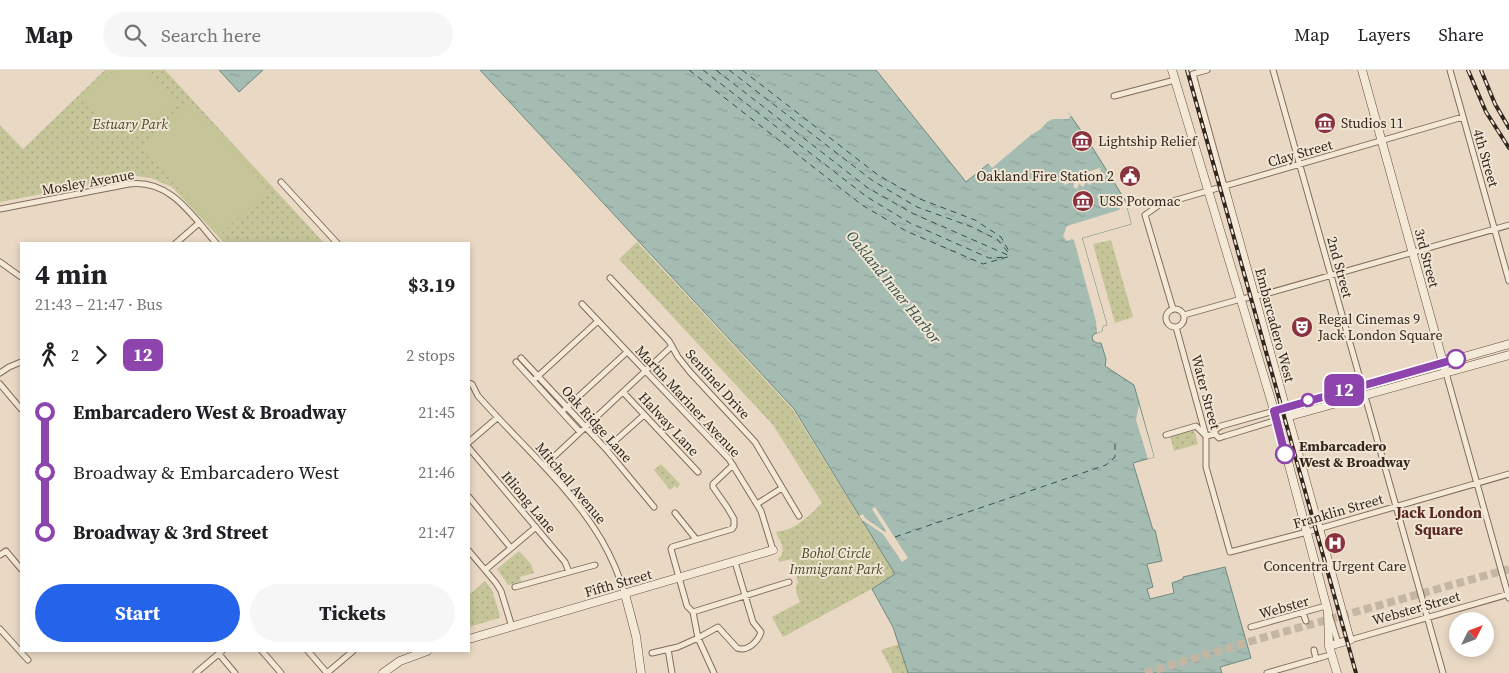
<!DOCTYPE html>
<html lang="en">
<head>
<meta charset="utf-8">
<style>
	:root { --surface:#fff; --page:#f6f6f6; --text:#202124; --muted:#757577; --line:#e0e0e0; --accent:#2563eb }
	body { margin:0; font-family:"Source Serif 4",serif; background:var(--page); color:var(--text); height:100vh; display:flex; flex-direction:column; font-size:19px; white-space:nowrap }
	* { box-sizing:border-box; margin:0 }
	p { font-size:16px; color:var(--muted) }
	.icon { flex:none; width:28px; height:28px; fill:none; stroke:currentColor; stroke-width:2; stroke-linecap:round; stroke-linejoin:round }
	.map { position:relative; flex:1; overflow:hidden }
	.details { position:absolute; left:20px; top:172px; width:450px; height:410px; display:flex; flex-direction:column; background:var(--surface); border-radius:0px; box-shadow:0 2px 8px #0003 }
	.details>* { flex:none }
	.badge { padding:0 10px; border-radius:8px; font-size:18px; line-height:32px }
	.needle { width:32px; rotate:48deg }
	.controls { position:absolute; left:1449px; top:542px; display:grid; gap:10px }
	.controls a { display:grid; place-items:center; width:45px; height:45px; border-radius:50%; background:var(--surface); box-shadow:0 2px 8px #0003; font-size:25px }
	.map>.badge { position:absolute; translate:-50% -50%; box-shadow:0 0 0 2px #fff }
	.legs { display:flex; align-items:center; gap:8px; height:55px; padding:0 15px; font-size:16px }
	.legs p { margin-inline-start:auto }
	.headline { display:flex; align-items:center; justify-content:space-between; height:85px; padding:0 15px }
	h1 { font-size:28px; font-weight:700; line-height:38px }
	.action { display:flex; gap:10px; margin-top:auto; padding:10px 15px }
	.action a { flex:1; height:58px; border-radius:30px; background:var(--accent); color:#fff; font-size:20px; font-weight:700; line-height:58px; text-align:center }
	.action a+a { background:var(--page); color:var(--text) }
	ul { padding:0 15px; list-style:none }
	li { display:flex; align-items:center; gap:18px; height:60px; font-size:19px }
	li i { display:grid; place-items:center; width:8px; height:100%; margin:0 6px; background:currentColor }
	li i::after { content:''; width:12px; height:12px; margin:-6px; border:4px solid; border-radius:50%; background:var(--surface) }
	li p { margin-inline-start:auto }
	li:first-child i { background:linear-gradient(#0000 50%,currentColor 0) }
	li:last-child i { background:linear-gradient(currentColor 50%,#0000 0) }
	header { display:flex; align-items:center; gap:30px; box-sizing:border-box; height:70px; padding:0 25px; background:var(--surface); border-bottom:1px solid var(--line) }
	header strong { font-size:24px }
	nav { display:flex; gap:28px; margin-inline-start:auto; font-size:18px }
	.search { width:350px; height:45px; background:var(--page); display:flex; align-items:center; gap:12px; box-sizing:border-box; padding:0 18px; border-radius:28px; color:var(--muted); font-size:19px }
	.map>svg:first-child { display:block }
</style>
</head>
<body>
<header>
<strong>Map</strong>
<div class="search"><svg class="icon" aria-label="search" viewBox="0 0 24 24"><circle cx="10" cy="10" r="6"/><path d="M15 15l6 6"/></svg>Search here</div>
<nav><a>Map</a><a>Layers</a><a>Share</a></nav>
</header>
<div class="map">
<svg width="1509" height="603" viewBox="0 0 1509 603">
	<defs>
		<pattern id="grass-dots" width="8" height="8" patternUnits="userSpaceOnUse" patternTransform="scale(1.25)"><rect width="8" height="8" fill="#c5c599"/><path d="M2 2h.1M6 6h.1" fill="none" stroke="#aaa983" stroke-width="1.8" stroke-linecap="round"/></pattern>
		<pattern id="water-ripples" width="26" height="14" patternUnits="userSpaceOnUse" patternTransform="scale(1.25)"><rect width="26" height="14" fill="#a5bcb3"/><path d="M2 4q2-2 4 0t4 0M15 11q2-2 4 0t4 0" fill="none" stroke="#8ea19a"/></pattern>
	</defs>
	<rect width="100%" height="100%" fill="#e9d9c4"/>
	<!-- grass -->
	<path fill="url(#grass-dots)" d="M105 0H165L325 174H225L172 117 151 108 137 106 0 132V55L23 79Z
		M1111 170 1133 247 1115 253 1093 174Z
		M637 172 793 340 895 504 877 516 783 567 772 547 800 532C797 524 794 520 798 512L792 489 779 492 778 489C788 481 780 472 776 462 797 459 807 448 822 433L773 355 619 189Z
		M1194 359 1198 374 1174 381 1170 366Z
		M661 394 680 414 677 418 675 416 670 420 654 400Z
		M519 481 531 494 534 503 520 507 521 512 508 515 497 499Z
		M485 511 492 520 500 546 499 548 469 557V525Z
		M899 574 908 603H893L881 580Z"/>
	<!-- pitch -->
	<path fill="#c5c599" d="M115 0H144L176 35C146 62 110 61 82 31Z
		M188 33 268 119 221 164 140 77Z"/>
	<!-- water -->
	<path fill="url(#water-ripples)" stroke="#6d897f" d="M219 0H263L239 22Z
		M480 0H876L966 112 1046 47 1068 42 1089 72 1125 130 1131 154 1082 168 1107 255 1103 256 1102 261 1094 264 1092 267 1093 271 1097 273H1101L1106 289 1105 296 1134 315 1154 387 1133 393 1153 460H1155L1162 491 1147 494 1153 517 1147 519 1150 529 1174 523 1172 513 1183 509V507L1225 497 1251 588 1220 597 1222 603H908L893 557 872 519 895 504 794 339Z"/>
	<!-- pier -->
	<path fill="#e9d9c4" d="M1067 40 1071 46 1068 49H1053L1047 52 1041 59 1031 65 992 98 987 92 1045 45 1052 41Z
		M1100 98 1101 102 1106 105 1103 111 1099 110 1097 113 1093 110 1090 115 1086 112 1083 117 1079 114 1077 119 1073 117 1075 111 1064 115 1062 109Z
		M1125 130 1131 154 1082 168 1107 255 1103 256 1102 261 1097 263 1096 251 1074 170 1072 169 1067 171 1063 166 1067 156 1119 140Z
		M1139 335 1154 387 1148 389 1136 350Z
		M875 437 908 488 902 492 883 464 864 451H863L859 446 863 444 865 448 885 462 886 461 872 439Z"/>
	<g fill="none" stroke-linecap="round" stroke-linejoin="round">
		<!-- ferry -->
		<path stroke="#30514b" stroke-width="1" stroke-dasharray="6 5" stroke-linecap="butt" d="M689 0 862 135 906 161 983 194 1011 186
			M703 0 867 127 910 153 989 188 1008 187
			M716 0 868 118 914 144 1010 186
			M729 0 873 111 917 137 972 157 998 170 1011 186
			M742 0 878 105 920 129 975 150 1001 167 1010 183
			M895 467 1106 395 1115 387V374"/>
		<!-- primary-tunnel -->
		<path stroke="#c5b5a3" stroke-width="8" stroke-dasharray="8 4" stroke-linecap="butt" d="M1145 603 1255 570 1509 499"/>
		<!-- street casing -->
		<g stroke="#816c5d" stroke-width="7">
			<path id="street" d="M1207 0 1193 4 1224 116
				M1273 0 1443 603
				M1450 0 1509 211
				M1114 26 1175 10
				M281 112 338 174
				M0 139 129 114C171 109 192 146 217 174
				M175 174 199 153
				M0 192 21 207
				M610 208 669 271 678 287 690 302 755 372 799 446
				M582 234 729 389 761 441 773 480
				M1166 248a9 9 0 1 1 18 0a9 9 0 1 1-18 0Z
				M1173 239 1145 145 1159 135 1463 47
				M1184 245 1241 229 1262 225 1509 155
				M1176 257 1206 366V397L1230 482 1311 461 1509 404
				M521 288 606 379 654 437
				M516 292 580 362
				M0 303 9 297 21 292
				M1446 303 1509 528
				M536 308 598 251
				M469 313 472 314 478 326 489 338C527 380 571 419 601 469 611 486 619 505 625 524
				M0 314 21 339
				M623 322 698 402
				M565 339 627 282
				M1215 364V360L1221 356 1274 341
				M1166 365 1196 356 1206 366
				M1206 366 1215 364 1219 368 1225 366 1277 350
				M469 372 497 348
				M469 378 565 492 569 502
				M606 379 644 345
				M733 395 713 414V417L727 437 734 449V456L732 459 672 477 671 479 687 536 693 542 698 568 718 557 737 578C747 582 758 572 761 562L753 552 735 492
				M544 396 672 276
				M469 427 511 478
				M757 434 782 418
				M675 443 696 469
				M469 481 496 513 501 521 512 557
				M0 485 6 481 21 499
				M485 500 536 457
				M515 517 595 495
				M693 542 789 512
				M1303 543 1306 551
				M1330 547 1338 573
				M1251 557 1322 537
				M0 559 28 590
				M1350 570 1509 524
				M668 579 672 603
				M1314 580 1316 589
				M262 581 281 603
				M308 581 327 603
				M652 583 678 577 698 568 714 603
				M219 584 235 603
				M196 603 222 581
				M327 603 353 581
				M1267 603 1326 586"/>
		</g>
		<!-- secondary casing -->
		<g stroke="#634d40" stroke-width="9">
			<path id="secondary" d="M1172 0 1277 350 1328 542 1329 576 1337 603
				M1362 0 1446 303
				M1224 116 1350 570 1329 576
				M1281 339 1509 274
				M1283 348 1509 285
				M625 524 636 566 641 603
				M469 569 773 480
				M383 603 400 591 427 581"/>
		</g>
		<!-- street -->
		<use href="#street" stroke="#f4e8d6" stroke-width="5"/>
		<!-- secondary -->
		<use href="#secondary" stroke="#f4e8d6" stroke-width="8"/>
		<!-- rail casing -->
		<g stroke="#33261f" stroke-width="4">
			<path id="rail" d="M1187 0 1356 603
				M1468 0 1486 42 1509 78
				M1481 0 1495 34 1509 58"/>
		</g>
		<!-- rail -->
		<use href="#rail" stroke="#f1e5d3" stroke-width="2" stroke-dasharray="5.5" stroke-linecap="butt"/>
	</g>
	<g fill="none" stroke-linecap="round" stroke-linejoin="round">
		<!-- line-1 casing -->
		<g stroke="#fff" stroke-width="11">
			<path id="line-1" d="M1285 384 1274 341 1456 289"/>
		</g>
		<!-- line-1 -->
		<use href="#line-1" stroke="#8e44ad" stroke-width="8"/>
	</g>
	<!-- icons -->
	<defs>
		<g id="museum-disc" transform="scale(1.125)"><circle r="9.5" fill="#89333e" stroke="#f1e5d3"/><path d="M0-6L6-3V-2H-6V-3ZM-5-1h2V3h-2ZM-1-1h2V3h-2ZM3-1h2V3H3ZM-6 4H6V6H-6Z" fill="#fff"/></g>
		<g id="civic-disc" transform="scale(1.125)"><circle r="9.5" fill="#89333e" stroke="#f1e5d3"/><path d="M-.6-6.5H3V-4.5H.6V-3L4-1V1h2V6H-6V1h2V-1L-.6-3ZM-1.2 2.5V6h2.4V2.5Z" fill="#fff"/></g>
		<g id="theatre-disc" transform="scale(1.125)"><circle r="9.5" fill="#89333e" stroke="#f1e5d3"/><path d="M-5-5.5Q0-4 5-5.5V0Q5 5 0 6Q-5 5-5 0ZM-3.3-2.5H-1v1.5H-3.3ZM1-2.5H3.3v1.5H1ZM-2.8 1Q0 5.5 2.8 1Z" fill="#fff"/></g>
		<g id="hospital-disc" transform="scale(1.125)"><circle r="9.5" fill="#89333e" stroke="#f1e5d3"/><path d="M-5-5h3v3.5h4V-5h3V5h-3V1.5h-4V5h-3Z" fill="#fff"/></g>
	</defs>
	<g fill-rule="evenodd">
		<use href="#museum-disc" x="1325" y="53"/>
		<use href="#museum-disc" x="1082" y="71"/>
		<use href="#civic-disc" x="1130" y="106"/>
		<use href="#museum-disc" x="1083" y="131"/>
		<use href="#theatre-disc" x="1302" y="257"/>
		<use href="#hospital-disc" x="1335" y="473"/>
	</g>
	<!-- markers -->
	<g fill="#fff" stroke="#8e44ad" stroke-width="2.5">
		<circle cx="1456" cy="289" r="9"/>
		<circle cx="1308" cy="330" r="6"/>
		<circle cx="1285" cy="384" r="9"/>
	</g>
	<g text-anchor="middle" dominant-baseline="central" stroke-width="4" stroke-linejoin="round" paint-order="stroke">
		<!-- poi labels -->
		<g font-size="14" fill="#33261f" stroke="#f1e5d3" text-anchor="start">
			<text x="1341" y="53">Studios 11</text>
			<text x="1098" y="71">Lightship Relief</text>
			<text x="1114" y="106" text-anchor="end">Oakland Fire Station 2</text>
			<text x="1099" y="131">USS Potomac</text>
			<text x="1318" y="249">Regal Cinemas 9<tspan x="1318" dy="16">Jack London Square</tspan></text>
			<text x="1335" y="496" text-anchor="middle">Concentra Urgent Care</text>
		</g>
		<!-- park labels -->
		<g font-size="14" font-style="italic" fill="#484d28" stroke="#f1e5d3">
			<text x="130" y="54">Estuary Park</text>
			<text x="836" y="483">Bohol Circle<tspan x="836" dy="16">Immigrant Park</tspan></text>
		</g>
		<!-- street labels -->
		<g font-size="14" fill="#33261f" stroke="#f1e5d3">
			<text transform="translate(1300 83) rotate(-16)">Clay Street</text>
			<text transform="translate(1486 88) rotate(74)">4th Street</text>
			<text transform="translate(88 112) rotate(-10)">Mosley Avenue</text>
			<text transform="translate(1427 188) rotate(75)">3rd Street</text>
			<text transform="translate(1340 197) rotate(75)">2nd Street</text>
			<text transform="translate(1275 255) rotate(75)">Embarcadero West</text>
			<text transform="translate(718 314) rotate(48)">Sentinel Drive</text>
			<text transform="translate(1206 322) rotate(75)">Water Street</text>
			<text transform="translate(688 331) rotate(47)">Martin Mariner Avenue</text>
			<text transform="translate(597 354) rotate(48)">Oak Ridge Lane</text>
			<text transform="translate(669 354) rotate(47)">Halway Lane</text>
			<text transform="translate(571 413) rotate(50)">Mitchell Avenue</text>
			<text transform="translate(529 432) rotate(50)">Itliong Lane</text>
			<text transform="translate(1338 441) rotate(-16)">Franklin Street</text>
			<text transform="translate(618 513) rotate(-16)">Fifth Street</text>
			<text transform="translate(1284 537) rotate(-16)">Webster</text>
			<text transform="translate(1416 538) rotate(-16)">Webster Street</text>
		</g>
		<!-- stop labels -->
		<g font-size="14" font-weight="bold" fill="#33261f" stroke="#f1e5d3" text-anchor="start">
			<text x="1299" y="376">Embarcadero<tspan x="1299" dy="16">West &amp; Broadway</tspan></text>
		</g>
		<!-- water labels -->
		<g font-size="15" font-style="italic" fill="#30514b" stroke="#f1e5d3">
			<text transform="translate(894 217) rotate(51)">Oakland Inner Harbor</text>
		</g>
		<!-- neighbourhood labels -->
		<g font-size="15" font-weight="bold" fill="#5a2823" stroke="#f1e5d3">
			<text x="1439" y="442">Jack London<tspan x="1439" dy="17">Square</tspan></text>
		</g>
	</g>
</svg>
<div class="controls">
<a><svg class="needle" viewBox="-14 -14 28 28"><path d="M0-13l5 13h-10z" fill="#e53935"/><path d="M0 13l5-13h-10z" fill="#757577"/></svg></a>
</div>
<b class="badge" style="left:1344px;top:320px;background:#8e44ad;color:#fff">12</b>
<section class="details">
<div class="headline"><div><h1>4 min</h1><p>21:43 – 21:47 · Bus</p></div><b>$3.19</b></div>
<div class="legs"><svg class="icon" aria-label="walk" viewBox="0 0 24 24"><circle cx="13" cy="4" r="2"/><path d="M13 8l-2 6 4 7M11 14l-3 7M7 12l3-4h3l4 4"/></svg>2<svg class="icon" aria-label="forward" viewBox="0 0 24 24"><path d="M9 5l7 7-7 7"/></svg><b class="badge" style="background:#8e44ad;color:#fff">12</b><p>2 stops</p></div>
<ul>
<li><i style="color:#8e44ad"></i><b>Embarcadero West &amp; Broadway</b><p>21:45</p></li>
<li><i style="color:#8e44ad"></i><span>Broadway &amp; Embarcadero West</span><p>21:46</p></li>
<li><i style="color:#8e44ad"></i><b>Broadway &amp; 3rd Street</b><p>21:47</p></li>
</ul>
<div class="action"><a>Start</a><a>Tickets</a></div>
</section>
</div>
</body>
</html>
